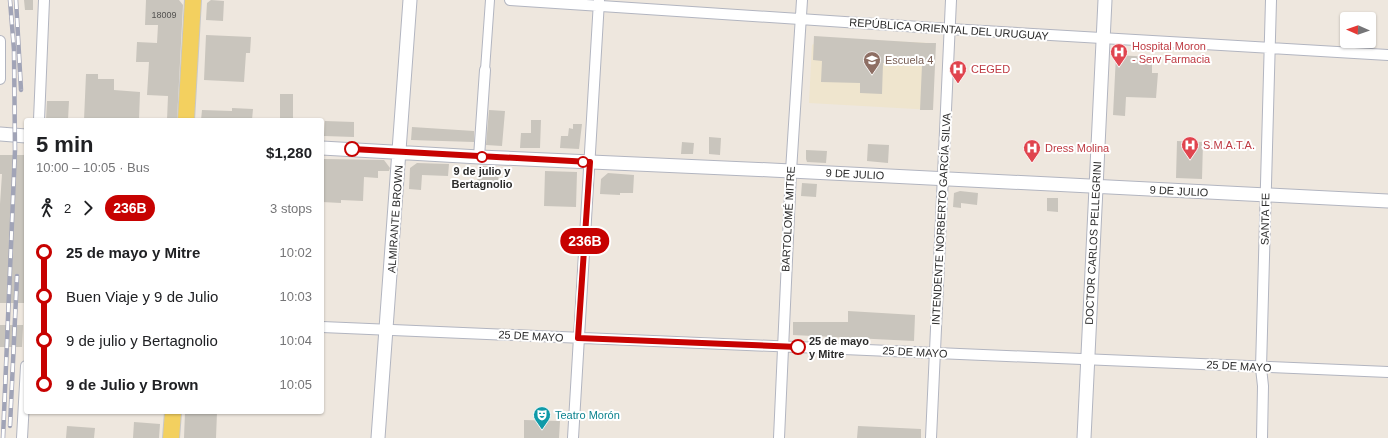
<!DOCTYPE html>
<html lang="en">
<head>
<meta charset="utf-8">
<style>
	:root { --surface:#fff; --page:#f6f6f6; --text:#202124; --muted:#757577 }
	body { margin:0; font-family:Helvetica,sans-serif; background:var(--page); color:var(--text); height:100vh; display:flex; flex-direction:column; font-size:15px; white-space:nowrap }
	* { box-sizing:border-box; margin:0 }
	p { font-size:13px; color:var(--muted) }
	.icon { flex:none; width:22px; height:22px; fill:none; stroke:currentColor; stroke-width:2; stroke-linecap:round; stroke-linejoin:round }
	.map { position:relative; flex:1; overflow:hidden }
	.sheet { position:absolute; left:24px; top:118px; width:300px; height:296px; display:flex; flex-direction:column; background:var(--surface); border-radius:4px; box-shadow:0 1px 3px #0004 }
	.sheet>* { flex:none }
	.badge { padding:0 8px; border-radius:13px; font-size:14px; line-height:26px }
	.needle { width:26px; rotate:272deg }
	.buttons { position:absolute; left:1340px; top:12px; display:grid; gap:8px }
	.buttons a { display:grid; place-items:center; width:36px; height:36px; border-radius:4px; background:var(--surface); box-shadow:0 1px 3px #0004; font-size:20px }
	.map>.badge { position:absolute; translate:-50% -50%; box-shadow:0 0 0 2px #fff }
	.legs { display:flex; align-items:center; gap:6px; height:44px; padding:0 12px; font-size:13px }
	.legs p { margin-inline-start:auto }
	.headline { display:flex; align-items:center; justify-content:space-between; height:68px; padding:0 12px }
	h1 { font-size:22px; font-weight:700; line-height:30px }
	ul { padding:0 12px; list-style:none }
	li { display:flex; align-items:center; gap:14px; height:44px; font-size:15px }
	li i { display:grid; place-items:center; width:6px; height:100%; margin:0 5px; background:currentColor }
	li i::after { content:''; width:10px; height:10px; margin:-5px; border:3px solid; border-radius:50%; background:var(--surface) }
	li p { margin-inline-start:auto }
	li:first-child i { background:linear-gradient(#0000 50%,currentColor 0) }
	li:last-child i { background:linear-gradient(currentColor 50%,#0000 0) }
	.map>svg:first-child { display:block }
</style>
</head>
<body>
<div class="map">
<svg width="1388" height="438" viewBox="0 0 1388 438">
	<rect width="100%" height="100%" fill="#eee7de"/>
	<!-- education -->
	<path fill="#efe5ce" d="M824 38 930 43 934 47 933 110 809 103 812 45Z"/>
	<!-- building -->
	<path fill="#c9c5bd" d="M24 0H33V10H25Z
		M146 0H179L183 5 177 120H167L168 96 147 95 149 62H136L137 42 157 43 158 25H145Z
		M211 0 224 1 223 21 206 20 207 3Z
		M206 35 251 37 250 53H246L244 82 204 80Z
		M814 36 926 43H936L933 110H920L922 65 883 63 882 94 860 93V83L821 82 822 61 813 60Z
		M1116 55 1152 57V73H1158L1156 98 1126 97 1125 116 1113 115Z
		M86 74H98V79H114V90L140 92 139 120H84Z
		M280 94H293V120H280Z
		M47 101H69L68 120H46Z
		M232 108 253 109 252 120H201L202 110 232 111Z
		M489 110 505 111 502 146 486 145Z
		M531 120H541L540 148H520L521 133H531Z
		M325 121 354 122V137L324 136Z
		M573 124H582L579 149 560 148 561 136H568L569 128 573 129Z
		M412 127 474 131V142L411 140Z
		M709 137 721 138 720 155 709 154Z
		M1177 141 1203 142 1202 179 1176 178Z
		M682 142 694 143 693 154H681Z
		M868 144 889 145 888 163 867 161Z
		M806 150 827 151 826 163 807 162 806 159Z
		M0 155H26V303H0V204L2 174H0Z
		M324 159 384 160 390 168 389 171H378V178L364 177 363 201 341 200V203L322 202Z
		M417 163 449 164 448 176 422 175 421 190 409 189 410 168Z
		M478 166 499 167 498 187 477 186Z
		M545 171 577 172 576 207 544 206Z
		M608 173 634 175 633 193H620V195L600 194 601 179Z
		M802 183 817 184 816 197 801 196Z
		M960 191 978 193 977 205 961 203V208L953 207 954 193Z
		M1047 198H1058V212L1047 211Z
		M848 311 915 315 914 341 793 335V322H848Z
		M0 325H23L22 347H0Z
		M185 412H217L216 438H184Z
		M524 420 560 421 559 438H524Z
		M134 422 160 424 159 438H133Z
		M67 426 95 428 94 438H66Z
		M858 426 921 429V438H857Z"/>
	<g fill="none" stroke-linecap="round" stroke-linejoin="round">
		<!-- pedestrian casing -->
		<g stroke="#b2b5c0" stroke-width="10">
			<path id="pedestrian" d="M485 70 490 0"/>
		</g>
		<!-- minor casing -->
		<g stroke="#b2b5c0" stroke-width="12">
			<path id="minor" d="M510 0 950 29 1388 55
				M0 41V79
				M39 120 44 0
				M479 157 485 70
				M322 327 1388 372
				M22 438 26 366
				M573 438 599 1
				M779 438 791 171 802 0
				M931 438 951 0
				M1262 438 1263 386 1261 368 1271 0"/>
		</g>
		<!-- tertiary casing -->
		<g stroke="#b2b5c0" stroke-width="15">
			<path id="tertiary" d="M0 134 26 136
				M322 148 479 157 771 170 1388 201
				M378 438 410 0
				M1084 438 1105 0"/>
		</g>
		<!-- primary casing -->
		<g stroke="#c8c8c8" stroke-width="18">
			<path id="primary" d="M186 120 193 0
				M171 438 173 412"/>
		</g>
		<!-- path -->
		<path stroke="#c8c8c8" stroke-width="2" stroke-dasharray="3 2" stroke-linecap="butt" d="M24 300H26"/>
		<!-- pedestrian -->
		<use href="#pedestrian" stroke="#fff" stroke-width="8"/>
		<!-- minor -->
		<use href="#minor" stroke="#fff" stroke-width="10"/>
		<!-- tertiary -->
		<use href="#tertiary" stroke="#fff" stroke-width="13"/>
		<!-- primary -->
		<use href="#primary" stroke="#f3d05f" stroke-width="16"/>
		<!-- rail casing -->
		<g stroke="#a1a4b7" stroke-width="4.5">
			<path id="rail" d="M16 0 21 90
				M10 426 17 276
				M3 438 15 150 14 50 10 0"/>
		</g>
		<!-- rail -->
		<use href="#rail" stroke="#fff" stroke-width="3" stroke-dasharray="9" stroke-linecap="butt"/>
	</g>
	<g fill="none" stroke-linecap="round" stroke-linejoin="round">
		<!-- line-1 casing -->
		<g stroke="#fff" stroke-width="9">
			<path id="line-1" d="M352 149 590 162 578 338 798 347"/>
		</g>
		<!-- line-1 -->
		<use href="#line-1" stroke="#c70201" stroke-width="6"/>
	</g>
	<!-- icons -->
	<defs>
		<g id="hospital-pin" transform="scale(0.9)"><path d="M0 17L-7.5 6A9.5 9.5 0 1 1 7.5 6Z" fill="#e0444e" stroke="#fff"/><path d="M-5-5h3v3.5h4V-5h3V5h-3V1.5h-4V5h-3Z" fill="#fff"/></g>
		<g id="school-pin" transform="scale(0.9)"><path d="M0 17L-7.5 6A9.5 9.5 0 1 1 7.5 6Z" fill="#8d6e63" stroke="#fff"/><path d="M0-5L7-2L0 1L-7-2ZM-4 1L0 2.5L4 1V4Q0 6-4 4Z" fill="#fff"/></g>
		<g id="theatre-pin" transform="scale(0.9)"><path d="M0 17L-7.5 6A9.5 9.5 0 1 1 7.5 6Z" fill="#0f9aa8" stroke="#fff"/><path d="M-5-5.5Q0-4 5-5.5V0Q5 5 0 6Q-5 5-5 0ZM-3.3-2.5H-1v1.5H-3.3ZM1-2.5H3.3v1.5H1ZM-2.8 1Q0 5.5 2.8 1Z" fill="#fff"/></g>
	</defs>
	<g fill-rule="evenodd">
		<use href="#hospital-pin" x="1119" y="52"/>
		<use href="#school-pin" x="872" y="60"/>
		<use href="#hospital-pin" x="958" y="69"/>
		<use href="#hospital-pin" x="1190" y="145"/>
		<use href="#hospital-pin" x="1032" y="148"/>
		<use href="#theatre-pin" x="542" y="415"/>
	</g>
	<!-- markers -->
	<g fill="#fff" stroke="#c70201" stroke-width="2">
		<circle cx="352" cy="149" r="7"/>
		<circle cx="482" cy="157" r="5"/>
		<circle cx="583" cy="162" r="5"/>
		<circle cx="798" cy="347" r="7"/>
	</g>
	<g text-anchor="middle" dominant-baseline="central" stroke-width="4" stroke-linejoin="round" paint-order="stroke">
		<!-- number labels -->
		<g font-size="9" fill="#535250">
			<text x="164" y="15">18009</text>
		</g>
		<!-- street labels -->
		<g font-size="11" fill="#2c2c2c" stroke="#fff">
			<text transform="translate(949 29) rotate(4)">REPÚBLICA ORIENTAL DEL URUGUAY</text>
			<text transform="translate(855 174) rotate(3)">9 DE JULIO</text>
			<text transform="translate(1179 191) rotate(3)">9 DE JULIO</text>
			<text transform="translate(395 219) rotate(-86)">ALMIRANTE BROWN</text>
			<text transform="translate(788 219) rotate(-87)">BARTOLOMÉ MITRE</text>
			<text transform="translate(941 219) rotate(-87)">INTENDENTE NORBERTO GARCÍA SILVA</text>
			<text transform="translate(1265 219) rotate(-89)">SANTA FE</text>
			<text transform="translate(1093 243) rotate(-87)">DOCTOR CARLOS PELLEGRINI</text>
			<text transform="translate(531 336) rotate(3)">25 DE MAYO</text>
			<text transform="translate(915 352) rotate(3)">25 DE MAYO</text>
			<text transform="translate(1239 366) rotate(3)">25 DE MAYO</text>
		</g>
		<!-- health labels -->
		<g font-size="11" fill="#be3a42" stroke="#fff" text-anchor="start">
			<text x="1132" y="46">Hospital Moron<tspan x="1132" dy="13">- Serv Farmacia</tspan></text>
			<text x="971" y="69">CEGED</text>
			<text x="1203" y="145">S.M.A.T.A.</text>
			<text x="1045" y="148">Dress Molina</text>
		</g>
		<!-- education labels -->
		<g font-size="11" fill="#785e54" stroke="#fff" text-anchor="start">
			<text x="885" y="60">Escuela 4</text>
		</g>
		<!-- stop labels -->
		<g font-size="11" font-weight="bold" fill="#2c2c2c" stroke="#fff">
			<text x="482" y="171">9 de julio y<tspan x="482" dy="13">Bertagnolio</tspan></text>
			<text x="809" y="341" text-anchor="start">25 de mayo<tspan x="809" dy="13">y Mitre</tspan></text>
		</g>
		<!-- culture labels -->
		<g font-size="11" fill="#0d838f" stroke="#fff" text-anchor="start">
			<text x="555" y="415">Teatro Morón</text>
		</g>
	</g>
</svg>
<div class="buttons">
<a><svg class="needle" viewBox="-14 -14 28 28"><path d="M0-13l5 13h-10z" fill="#e53935"/><path d="M0 13l5-13h-10z" fill="#757577"/></svg></a>
</div>
<b class="badge" style="left:585px;top:241px;background:#c70201;color:#fff">236B</b>
<section class="sheet">
<div class="headline"><div><h1>5 min</h1><p>10:00 – 10:05 · Bus</p></div><b>$1,280</b></div>
<div class="legs"><svg class="icon" aria-label="walk" viewBox="0 0 24 24"><circle cx="13" cy="4" r="2"/><path d="M13 8l-2 6 4 7M11 14l-3 7M7 12l3-4h3l4 4"/></svg>2<svg class="icon" aria-label="forward" viewBox="0 0 24 24"><path d="M9 5l7 7-7 7"/></svg><b class="badge" style="background:#c70201;color:#fff">236B</b><p>3 stops</p></div>
<ul>
<li><i style="color:#c70201"></i><b>25 de mayo y Mitre</b><p>10:02</p></li>
<li><i style="color:#c70201"></i><span>Buen Viaje y 9 de Julio</span><p>10:03</p></li>
<li><i style="color:#c70201"></i><span>9 de julio y Bertagnolio</span><p>10:04</p></li>
<li><i style="color:#c70201"></i><b>9 de Julio y Brown</b><p>10:05</p></li>
</ul>
</section>
</div>
</body>
</html>
